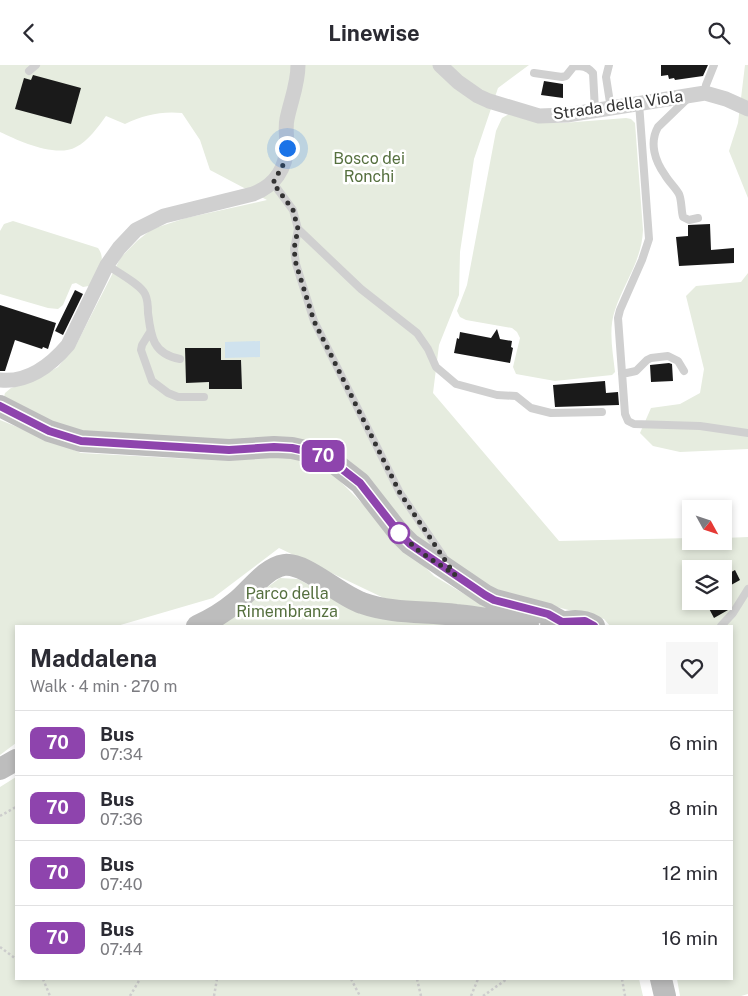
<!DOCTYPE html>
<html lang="en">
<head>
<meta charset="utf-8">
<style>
	:root { --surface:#fff; --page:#f7f7f7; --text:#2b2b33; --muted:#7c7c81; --line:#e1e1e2 }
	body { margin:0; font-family:"Public Sans",sans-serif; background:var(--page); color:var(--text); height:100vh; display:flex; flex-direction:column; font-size:19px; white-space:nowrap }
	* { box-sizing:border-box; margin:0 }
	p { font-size:16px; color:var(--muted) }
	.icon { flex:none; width:28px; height:28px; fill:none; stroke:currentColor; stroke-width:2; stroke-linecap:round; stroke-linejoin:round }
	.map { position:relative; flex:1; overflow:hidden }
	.sheet { position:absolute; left:15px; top:560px; width:718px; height:355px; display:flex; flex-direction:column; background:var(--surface); border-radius:0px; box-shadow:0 2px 8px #0003 }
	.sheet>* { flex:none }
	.badge { padding:0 10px; border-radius:8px; font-size:18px; line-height:32px }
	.needle { width:32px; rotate:130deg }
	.buttons { position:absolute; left:682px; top:435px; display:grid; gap:10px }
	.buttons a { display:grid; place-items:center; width:50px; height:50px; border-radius:0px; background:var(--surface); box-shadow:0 2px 8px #0003; font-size:25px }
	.you { position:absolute; width:25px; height:25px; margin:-12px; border:4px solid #fff; border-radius:50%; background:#1a73e8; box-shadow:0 0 0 8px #1a73e833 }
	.map>.badge { position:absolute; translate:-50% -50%; box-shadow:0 0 0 2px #fff }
	.round { display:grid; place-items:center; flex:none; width:52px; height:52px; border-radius:0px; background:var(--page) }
	.overview { display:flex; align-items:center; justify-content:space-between; height:85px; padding:0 15px }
	h1 { font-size:24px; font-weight:700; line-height:38px }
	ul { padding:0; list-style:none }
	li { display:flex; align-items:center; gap:15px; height:65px; padding:0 15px; border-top:1px solid var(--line) }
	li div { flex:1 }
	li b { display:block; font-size:19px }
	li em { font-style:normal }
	li .badge { min-width:55px; font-weight:700; text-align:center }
	header { display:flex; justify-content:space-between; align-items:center; height:65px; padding:0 15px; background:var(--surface); font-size:22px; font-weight:700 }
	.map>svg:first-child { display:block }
</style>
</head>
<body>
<header><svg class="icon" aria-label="back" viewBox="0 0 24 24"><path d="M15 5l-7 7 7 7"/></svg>Linewise<svg class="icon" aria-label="search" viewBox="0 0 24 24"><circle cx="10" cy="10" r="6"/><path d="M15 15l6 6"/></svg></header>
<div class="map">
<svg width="748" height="931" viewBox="0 0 748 931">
	<rect width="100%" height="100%" fill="#fff"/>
	<!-- green -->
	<path fill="#e6ecdf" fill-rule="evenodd" d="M0 0H529L498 23 474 94 460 187 459 230 439 280 433 328 559 476 691 473V476H724V473L748 472V929L741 931H680L677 914H731V561H610L604 554 498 527 421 480 371 416 261 377 76 368 3 335 5 328 11 323 32 316 58 302 76 280 121 192 137 176 152 164 186 153 267 135 210 105 200 75 182 48C161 46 144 50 125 59L106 51C98 62 88 76 76 82 56 93 19 76 0 67ZM691 504H724V536H691Z
		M745 0H748V133L729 86 738 58Z
		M509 49 546 58H563L626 53 631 54 635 58 643 165C642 195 624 218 615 245 608 265 613 287 615 307L612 310 555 316 516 309 513 302 520 273 517 267 512 263 466 255 460 252 457 246 467 220 496 66 502 53Z
		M13 156 98 183C108 197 96 208 89 221L83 222 76 218 72 219 63 240 58 244 48 243 0 229V166L4 159Z
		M748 208V384L680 387 653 381 640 368 651 343 680 339 700 328 704 304 686 231 696 221 741 217Z
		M0 355 81 388 190 394 278 390 299 395 331 407 434 511 476 536 532 553 388 535 279 483 213 533 117 561H16V678L0 690Z
		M280 513 298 514 322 527 461 561H214Z
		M16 712V914H639L643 931H0V722Z"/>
	<!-- water -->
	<path fill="#cfe2ee" d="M260 276V292L225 293V277Z"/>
	<!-- building -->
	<path fill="#1a1a1a" d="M661 0H708L703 11 675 15 674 13 669 14 668 10 661 11Z
		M33 10 81 23 71 59 15 44 24 13 31 15Z
		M544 16 563 19V33L541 30Z
		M710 159 711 185 734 183V198L679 201 676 172 688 171V160Z
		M75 225 83 229 63 270 55 266Z
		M0 240 56 258 48 284 43 282 42 284 15 275 5 306H0Z
		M497 264 500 274 512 276 511 282 513 283 510 298 454 288 457 273 459 274 460 267 491 273Z
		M185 283H221V295H241L242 324H209V317L186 318Z
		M669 298 672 299 673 316 651 317 650 300Z
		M605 316 606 328 618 327 619 340 555 342 553 320Z
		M735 505 740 515 724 524V511Z
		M705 536H724L728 545 714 553Z"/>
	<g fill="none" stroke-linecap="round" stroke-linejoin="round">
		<!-- path -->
		<path stroke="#cdcdcd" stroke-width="2.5" stroke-dasharray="2.5 2.5" stroke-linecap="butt" d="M0 751 16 742
			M0 882 16 894
			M43 914 50 931
			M351 914 360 931
			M417 914 421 931
			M622 914 625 931
			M130 931 140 914
			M214 931 217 914
			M471 931 478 914
			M483 931 507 914"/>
		<!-- lane -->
		<path stroke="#d0d0d0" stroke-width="8" d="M609 0 606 12 611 44
			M29 6 36 0
			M534 8 562 12 566 11 574 1C582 1 587 1 593 8L595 45
			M705 28 706 20 714 0
			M688 33 658 62C649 78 655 96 665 110 669 117 675 122 679 129 682 136 681 145 683 152L689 155 698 153
			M639 38 649 174 642 195 620 245 618 253 625 349 628 356 634 359 700 361 748 368
			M273 118 293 145 298 164 361 224 417 268 428 284 436 302 456 319 497 330 516 331 531 343 551 348 602 347
			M298 164 294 184 296 199 314 256 400 428 443 491
			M107 200C117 207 140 219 145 229 148 235 148 242 148 248 151 272 153 289 180 294
			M150 267 142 280 141 285 152 316 168 328 178 332H204
			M622 309 636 306 647 295 651 293 668 291 678 296 684 306
			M721 561 733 548 748 524"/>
		<!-- street -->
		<path stroke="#d0d0d0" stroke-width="15" d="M440 0 458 17 478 31 489 36 539 51 567 50 705 28 726 34 748 44
			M0 315C28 318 51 300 68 280L107 200 119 183 136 165 164 151 253 129C274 121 286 104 287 81 287 72 285 63 287 54 291 35 298 19 298 0"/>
		<!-- secondary -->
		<path stroke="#bdbdbd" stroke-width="22" d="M0 341 49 366 81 376 229 385 274 382 292 383 319 389 333 397 360 418 399 468 410 479 485 530 495 535 548 549 562 557
			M197 561C211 555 224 547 236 537 250 526 265 503 284 500 305 497 340 531 362 538 393 549 424 546 456 550 480 552 504 557 528 561
			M551 561C566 556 580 553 594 561
			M0 704 16 695
			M661 914 665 931"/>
	</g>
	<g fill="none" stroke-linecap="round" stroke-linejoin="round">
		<!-- line casing -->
		<g stroke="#fff" stroke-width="11">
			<path id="line" d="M0 341 49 366 81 376 229 385 274 382 292 383 319 389 333 397 360 418 399 468 410 479 485 530 494 535 548 549 562 557 585 556 594 561"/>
		</g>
		<!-- line -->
		<use href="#line" stroke="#8e44ad" stroke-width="8"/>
		<!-- walk -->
		<path stroke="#333" stroke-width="5" stroke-dasharray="0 9" d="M287 83 283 100 273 118 293 145 298 164 294 184 296 199 314 256 400 428 455 510 419 486 399 468"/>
	</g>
	<!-- markers -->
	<circle fill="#fff" stroke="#8e44ad" stroke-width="2.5" cx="399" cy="468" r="10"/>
	<g text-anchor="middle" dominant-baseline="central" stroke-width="5" stroke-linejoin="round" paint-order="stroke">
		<!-- street labels -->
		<g font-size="16" fill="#333" stroke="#fff">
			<text transform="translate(618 40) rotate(-8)">Strada della Viola</text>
		</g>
		<!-- park labels -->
		<g font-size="16" fill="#56703f" stroke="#fff">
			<text x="369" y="93">Bosco dei<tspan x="369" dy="18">Ronchi</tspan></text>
			<text x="287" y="528">Parco della<tspan x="287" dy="18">Rimembranza</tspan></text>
		</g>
	</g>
</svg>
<div class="buttons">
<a><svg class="needle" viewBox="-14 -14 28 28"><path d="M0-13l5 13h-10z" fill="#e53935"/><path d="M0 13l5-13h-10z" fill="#7c7c81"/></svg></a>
<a><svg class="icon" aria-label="layers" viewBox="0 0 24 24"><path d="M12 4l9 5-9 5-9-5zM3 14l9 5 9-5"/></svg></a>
</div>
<div class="you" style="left:287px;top:83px"></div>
<b class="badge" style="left:323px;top:391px;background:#8e44ad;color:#fff">70</b>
<section class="sheet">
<div class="overview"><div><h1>Maddalena</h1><p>Walk · 4 min · 270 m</p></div><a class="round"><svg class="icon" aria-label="heart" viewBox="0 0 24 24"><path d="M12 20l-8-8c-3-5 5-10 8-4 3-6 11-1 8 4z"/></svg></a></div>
<ul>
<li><span class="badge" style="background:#8e44ad;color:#fff">70</span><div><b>Bus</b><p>07:34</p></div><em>6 min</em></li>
<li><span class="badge" style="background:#8e44ad;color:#fff">70</span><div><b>Bus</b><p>07:36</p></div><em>8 min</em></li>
<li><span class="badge" style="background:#8e44ad;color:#fff">70</span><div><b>Bus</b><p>07:40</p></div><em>12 min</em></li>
<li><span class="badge" style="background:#8e44ad;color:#fff">70</span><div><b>Bus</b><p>07:44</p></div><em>16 min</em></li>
</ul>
</section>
</div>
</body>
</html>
